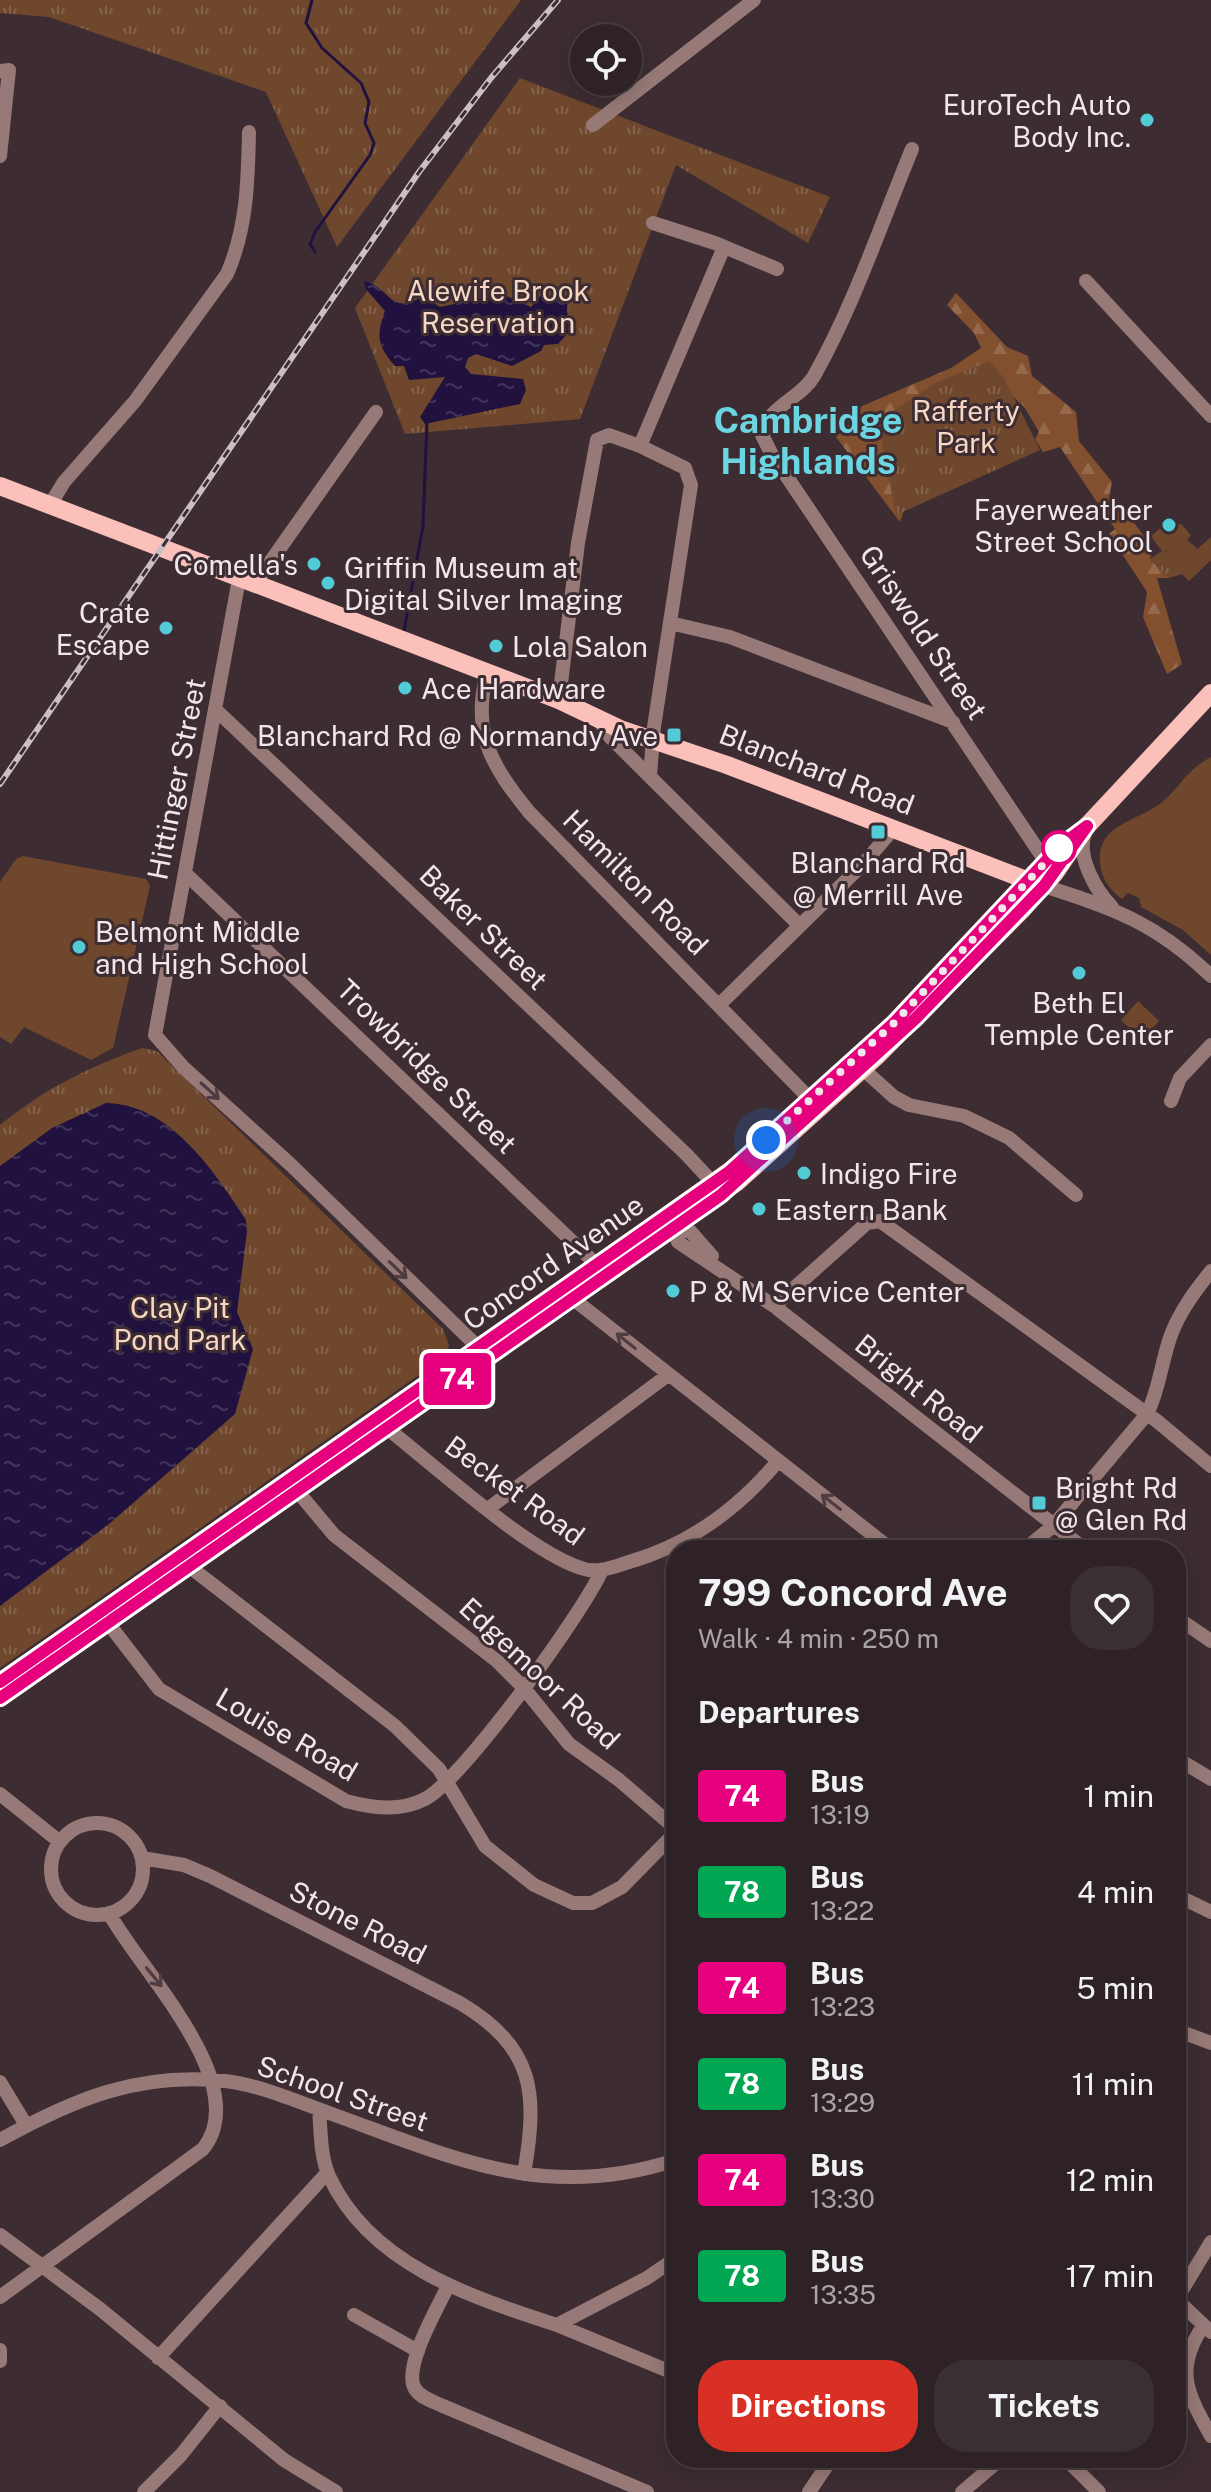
<!DOCTYPE html>
<html lang="en">
<head>
<meta charset="utf-8">
<style>
	:root { --surface:#2e2226; --page:#3a2f32; --text:#f1f3f6; --muted:#a7a4a7; --line:#493f43; --accent:#d93025 }
	body { margin:0; font-family:"Public Sans",sans-serif; background:var(--page); color:var(--text); height:100vh; display:flex; flex-direction:column; font-size:30px; white-space:nowrap }
	* { box-sizing:border-box; margin:0 }
	p { font-size:26px; color:var(--muted) }
	.icon { flex:none; width:44px; height:44px; fill:none; stroke:currentColor; stroke-width:2; stroke-linecap:round; stroke-linejoin:round }
	.map { position:relative; flex:1; overflow:hidden }
	.drawer { position:absolute; left:666px; top:1540px; width:520px; height:928px; display:flex; flex-direction:column; background:var(--surface); border-radius:32px; box-shadow:0 4px 20px #0003,0 0 0 2px var(--line) }
	.drawer>* { flex:none }
	.badge { padding:0 16px; border-radius:6px; font-size:28px; line-height:52px }
	.tools { position:absolute; left:570px; top:24px; display:grid; gap:16px }
	.tools a { display:grid; place-items:center; width:72px; height:72px; border-radius:50%; background:var(--surface); box-shadow:0 4px 20px #0003,0 0 0 2px var(--line); font-size:40px }
	.you { position:absolute; width:40px; height:40px; margin:-20px; border:6px solid #fff; border-radius:50%; background:#1a73e8; box-shadow:0 0 0 12px #1a73e833 }
	.map>.badge { position:absolute; translate:-50% -50%; box-shadow:0 0 0 4px #fff }
	h2 { padding:0 32px; font-size:30px; line-height:72px }
	.round { display:grid; place-items:center; flex:none; width:84px; height:84px; border-radius:32px; background:var(--page) }
	.summary { display:flex; align-items:center; justify-content:space-between; height:136px; padding:0 32px }
	h1 { font-size:38px; font-weight:700; line-height:60px }
	.primary-button { display:flex; gap:16px; margin-top:auto; padding:16px 32px }
	.primary-button a { flex:1; height:92px; border-radius:32px; background:var(--accent); color:#fff; font-size:32px; font-weight:700; line-height:92px; text-align:center }
	.primary-button a+a { background:var(--page); color:var(--text) }
	ul { padding:0; list-style:none }
	li { display:flex; align-items:center; gap:24px; height:96px; padding:0 32px }
	li div { flex:1 }
	li b { display:block; font-size:30px }
	li em { font-style:normal }
	li .badge { min-width:88px; font-weight:700; text-align:center }
	.map>svg:first-child { display:block }
</style>
</head>
<body>
<div class="map">
<svg width="1211" height="2492" viewBox="0 0 1211 2492">
	<defs>
		<pattern id="forest-firs" width="22" height="20" patternUnits="userSpaceOnUse" patternTransform="scale(2)"><rect width="22" height="20" fill="#82502e"/><path d="M5 1l3.5 6h-7zM16 11l3.5 6h-7z" fill="#94694c"/></pattern>
		<pattern id="park-tufts" width="24" height="20" patternUnits="userSpaceOnUse" patternTransform="scale(2)"><rect width="24" height="20" fill="#6f472c"/><path d="M3 7l-1-3M5 7V3M7 7l1-3M15 17l-1-3M17 17v-4M19 17l1-3" fill="none" stroke="#84624b"/></pattern>
		<pattern id="water-ripples" width="26" height="14" patternUnits="userSpaceOnUse" patternTransform="scale(2)"><rect width="26" height="14" fill="#20113e"/><path d="M2 4q2-2 4 0t4 0M15 11q2-2 4 0t4 0" fill="none" stroke="#41345a"/></pattern>
	</defs>
	<rect width="100%" height="100%" fill="#3d2d33"/>
	<!-- grass -->
	<path fill="#6f472c" d="M1165 524H1181L1191 535 1187 540 1198 549 1186 559H1175L1166 550 1162 551 1151 536Z
		M1211 757V955L1183 930 1141 907 1139 898 1128 893 1122 899C1111 891 1104 882 1101 869 1092 825 1135 823 1161 803 1182 786 1183 773 1211 757Z
		M23 856 146 879 150 886 113 1048 91 1060 24 1027 11 1044 0 1037V882L16 859Z"/>
	<!-- forest -->
	<path fill="url(#forest-firs)" d="M956 293 1007 347 1028 356 1032 376 1076 412 1079 441 1112 482 1109 498 1119 503 1153 548 1150 559 1169 578H1157L1182 664 1167 674 1143 617 1147 592 1109 534 1115 529 1060 447 1043 452 1035 439 1039 432 1025 408 997 381 908 497 900 522 836 437 854 420 862 406 951 368 981 348 974 333 947 305Z"/>
	<!-- park -->
	<path fill="url(#park-tufts)" d="M0 0H521L337 247 266 92 49 17 0 13Z
		M520 78 830 197 808 243 676 165 580 419 405 434 355 308Z
		M989 361 1004 378 1040 450 896 515 878 421 937 382Z
		M1211 537V560L1189 581 1182 574 1169 578 1150 559 1165 549 1175 559H1186Z
		M1138 1001 1159 1021 1142 1040 1121 1020Z
		M142 1048 157 1051 443 1329 449 1345 446 1356 0 1668V1125C44 1089 89 1067 142 1048Z"/>
	<!-- water -->
	<path fill="url(#water-ripples)" d="M364 281C391 287 389 317 423 296L440 307 502 294 531 307 540 296 567 299 568 333 558 344 544 345 541 351 512 366 476 354 468 358 465 367 471 374 523 379 526 390 520 404 425 424 420 417 445 377 409 380 404 366H395C377 345 376 336 385 311L365 288Z
		M106 1103C170 1104 214 1171 246 1220L247 1231 237 1312 253 1349 235 1414 109 1524 0 1606V1166L52 1128Z"/>
	<g fill="none" stroke-linecap="round" stroke-linejoin="round">
		<!-- stream -->
		<path stroke="#20113e" stroke-width="3" d="M312 0 306 23 322 48 361 83 369 102 365 123 374 143 370 155 315 232 310 244 315 252
			M404 631 423 526 427 421"/>
		<!-- minor -->
		<path stroke="#977a77" stroke-width="14" d="M0 71 9 70 0 156
			M593 125 754 0
			M912 149C881 224 854 305 814 376 801 399 766 407 762 435L771 453 1046 862
			M653 223 715 243 777 269
			M1086 281 1211 416
			M640 446 685 468 691 485 654 727 650 775
			M50 505 64 482 135 401 227 274C247 228 248 181 249 132
			M239 579 155 1035 184 1068 291 1165 479 1348
			M254 585 376 412
			M670 623 730 637 953 722
			M487 673C471 733 492 766 529 812L811 1100
			M559 700 578 543 597 440 609 435 640 446 724 247
			M216 710 686 1154 714 1184
			M598 718 610 737 800 926
			M1085 833C1076 856 1096 891 1112 907
			M186 874 596 1264
			M1044 886C1115 909 1156 923 1211 976
			M720 1004 865 862 894 828
			M863 1069 894 1097 909 1105 964 1116 1009 1138 1076 1195
			M1171 1101 1180 1078 1211 1045
			M674 1227 678 1242 774 1306 1086 1550
			M674 1227 691 1232 712 1256
			M572 1298 892 1550
			M774 1306 867 1223 880 1221 1157 1421 1211 1466
			M388 1429C435 1466 528 1551 581 1568 597 1574 613 1567 629 1562 688 1545 738 1509 778 1461
			M298 1492 334 1535 497 1661 523 1687 569 1744 619 1780 676 1829
			M489 1508 668 1375
			M1024 1550 1053 1526 1147 1414C1160 1388 1161 1362 1171 1335 1180 1311 1195 1291 1211 1271
			M190 1567 395 1726 439 1769 485 1846 534 1885 573 1903H592L622 1887 676 1832
			M1176 1617 1211 1641
			M108 1623 159 1689 346 1801C372 1808 400 1812 425 1799 463 1779 583 1613 602 1570
			M1176 1758 1211 1779
			M0 1794 60 1842
			M51 1869a46 46 0 1 1 92 0a46 46 0 1 1-92 0Z
			M142 1858 184 1865 210 1876 460 2003C535 2048 538 2093 524 2174
			M1176 1895 1211 1912
			M1176 2030 1211 2043
			M0 2082 26 2125
			M319 2109C321 2131 320 2156 329 2176 370 2265 471 2297 557 2325L647 2278 676 2258
			M0 2140C74 2099 138 2072 225 2081 260 2085 296 2101 329 2113 452 2157 543 2203 676 2160
			M0 2235 100 2309 284 2460 336 2492
			M448 2286C438 2307 402 2368 415 2389 421 2398 434 2402 443 2406L647 2492
			M0 2297 203 2149C255 2084 138 1968 109 1913
			M1176 2299 1211 2332
			M1176 2300 1211 2242
			M354 2315 418 2351
			M557 2325 676 2374
			M1203 2326C1174 2370 1187 2393 1211 2436
			M0 2350V2361
			M158 2358 327 2173
			M1065 2458 1099 2492
			M144 2492 181 2455 220 2406
			M809 2492 832 2458
			M962 2492 1002 2458"/>
		<!-- major -->
		<path stroke="#fcc0bb" stroke-width="18" d="M0 486 559 700 620 729 727 765 1039 885
			M916 1001 1072 838
			M531 1312 735 1167
			M335 1451 435 1380
			M101 1613 265 1500
			M0 1682 64 1638
			M0 1698 736 1183 878 1055 1022 910 1055 873 1087 826 1211 693"/>
		<!-- rail casing -->
		<g stroke="#cbbfc4" stroke-width="6">
			<path id="rail" d="M0 784 419 172 491 78 558 0"/>
		</g>
		<!-- rail -->
		<use href="#rail" stroke="#3d2d33" stroke-width="3" stroke-dasharray="9" stroke-linecap="butt"/>
	</g>
	<!-- one-way arrows -->
	<defs><path id="oneway-shaft" d="M-6 0H5M1.5-3L5.5 0L1.5 3" fill="none" stroke-width="1.6" stroke-linecap="round" stroke-linejoin="round" transform="scale(2)"/></defs>
	<g stroke="#4f3c41">
		<use href="#oneway-shaft" transform="translate(210 1091) rotate(42)"/>
		<use href="#oneway-shaft" transform="translate(398 1270) rotate(44)"/>
		<use href="#oneway-shaft" transform="translate(626 1341) rotate(-141)"/>
		<use href="#oneway-shaft" transform="translate(831 1502) rotate(-142)"/>
		<use href="#oneway-shaft" transform="translate(154 1977) rotate(51)"/>
	</g>
	<g fill="none" stroke-linecap="round" stroke-linejoin="round">
		<!-- line casing -->
		<g stroke="#fff" stroke-width="18">
			<path id="line" d="M0 1682 729 1172 894 1023 1060 846 1087 826 1044 886 916 1018 721 1195 0 1698"/>
		</g>
		<!-- line -->
		<use href="#line" stroke="#e6007e" stroke-width="12"/>
		<!-- walk -->
		<path stroke="#f1e7eb" stroke-width="8" stroke-dasharray="0 14.4" d="M766 1140 894 1023 1059 848"/>
	</g>
	<!-- markers -->
	<g fill="#52cbd7" stroke="#3d2d33" stroke-width="3">
		<circle cx="1147" cy="120" r="8"/>
		<circle cx="1169" cy="525" r="8"/>
		<circle cx="314" cy="564" r="8"/>
		<circle cx="328" cy="583" r="8"/>
		<circle cx="166" cy="628" r="8"/>
		<circle cx="496" cy="646" r="8"/>
		<circle cx="405" cy="688" r="8"/>
		<rect x="666" y="727" width="16" height="16" rx="4"/>
		<rect x="870" y="824" width="16" height="16" rx="4"/>
		<circle cx="79" cy="947" r="8"/>
		<circle cx="1079" cy="973" r="8"/>
		<circle cx="804" cy="1173" r="8"/>
		<circle cx="759" cy="1209" r="8"/>
		<circle cx="673" cy="1291" r="8"/>
		<rect x="1031" y="1495" width="16" height="16" rx="4"/>
	</g>
	<circle fill="#fff" stroke="#e6007e" stroke-width="4" cx="1059" cy="848" r="16"/>
	<g text-anchor="middle" dominant-baseline="central" stroke-width="6" stroke-linejoin="round" paint-order="stroke">
		<!-- poi labels -->
		<g font-size="28" fill="#f1e7eb" stroke="#3d2d33" text-anchor="start">
			<text x="1131" y="104" text-anchor="end">EuroTech Auto<tspan x="1131" dy="32">Body Inc.</tspan></text>
			<text x="1153" y="509" text-anchor="end">Fayerweather<tspan x="1153" dy="32">Street School</tspan></text>
			<text x="298" y="564" text-anchor="end">Comella's</text>
			<text x="344" y="567">Griffin Museum at<tspan x="344" dy="32">Digital Silver Imaging</tspan></text>
			<text x="150" y="612" text-anchor="end">Crate<tspan x="150" dy="32">Escape</tspan></text>
			<text x="512" y="646">Lola Salon</text>
			<text x="421" y="688">Ace Hardware</text>
			<text x="658" y="735" text-anchor="end">Blanchard Rd @ Normandy Ave</text>
			<text x="878" y="862" text-anchor="middle">Blanchard Rd<tspan x="878" dy="32">@ Merrill Ave</tspan></text>
			<text x="95" y="931">Belmont Middle<tspan x="95" dy="32">and High School</tspan></text>
			<text x="1079" y="1002" text-anchor="middle">Beth El<tspan x="1079" dy="32">Temple Center</tspan></text>
			<text x="820" y="1173">Indigo Fire</text>
			<text x="775" y="1209">Eastern Bank</text>
			<text x="689" y="1291">P &amp; M Service Center</text>
			<text x="1055" y="1487">Bright Rd<tspan x="1055" dy="32">@ Glen Rd</tspan></text>
		</g>
		<!-- park labels -->
		<g font-size="28" fill="#f7d7c3" stroke="#3d2d33">
			<text x="498" y="290">Alewife Brook<tspan x="498" dy="32">Reservation</tspan></text>
			<text x="966" y="410">Rafferty<tspan x="966" dy="32">Park</tspan></text>
			<text x="180" y="1307">Clay Pit<tspan x="180" dy="32">Pond Park</tspan></text>
		</g>
		<!-- street labels -->
		<g font-size="28" fill="#f1e7eb" stroke="#3d2d33">
			<text transform="translate(924 632) rotate(56)">Griswold Street</text>
			<text transform="translate(817 769) rotate(21)">Blanchard Road</text>
			<text transform="translate(176 779) rotate(-79)">Hittinger Street</text>
			<text transform="translate(636 882) rotate(45)">Hamilton Road</text>
			<text transform="translate(484 927) rotate(44)">Baker Street</text>
			<text transform="translate(427 1066) rotate(44)">Trowbridge Street</text>
			<text transform="translate(553 1262) rotate(-35)">Concord Avenue</text>
			<text transform="translate(919 1388) rotate(39)">Bright Road</text>
			<text transform="translate(515 1490) rotate(36)">Becket Road</text>
			<text transform="translate(540 1673) rotate(43)">Edgemoor Road</text>
			<text transform="translate(287 1734) rotate(30)">Louise Road</text>
			<text transform="translate(358 1922) rotate(27)">Stone Road</text>
			<text transform="translate(343 2093) rotate(19)">School Street</text>
		</g>
		<!-- district labels -->
		<g font-size="36" font-weight="bold" fill="#6bd6e1" stroke="#3d2d33">
			<text x="808" y="420">Cambridge<tspan x="808" dy="41">Highlands</tspan></text>
		</g>
	</g>
</svg>
<div class="tools">
<a><svg class="icon" aria-label="locate" viewBox="0 0 24 24"><circle cx="12" cy="12" r="6"/><path d="M12 2v4M12 18v4M2 12h4M18 12h4"/></svg></a>
</div>
<div class="you" style="left:766px;top:1140px"></div>
<b class="badge" style="left:457px;top:1379px;background:#e6007e;color:#fff">74</b>
<section class="drawer">
<div class="summary"><div><h1>799 Concord Ave</h1><p>Walk · 4 min · 250 m</p></div><a class="round"><svg class="icon" aria-label="heart" viewBox="0 0 24 24"><path d="M12 20l-8-8c-3-5 5-10 8-4 3-6 11-1 8 4z"/></svg></a></div>
<h2>Departures</h2>
<ul>
<li><span class="badge" style="background:#e6007e;color:#fff">74</span><div><b>Bus</b><p>13:19</p></div><em>1 min</em></li>
<li><span class="badge" style="background:#00a651;color:#fff">78</span><div><b>Bus</b><p>13:22</p></div><em>4 min</em></li>
<li><span class="badge" style="background:#e6007e;color:#fff">74</span><div><b>Bus</b><p>13:23</p></div><em>5 min</em></li>
<li><span class="badge" style="background:#00a651;color:#fff">78</span><div><b>Bus</b><p>13:29</p></div><em>11 min</em></li>
<li><span class="badge" style="background:#e6007e;color:#fff">74</span><div><b>Bus</b><p>13:30</p></div><em>12 min</em></li>
<li><span class="badge" style="background:#00a651;color:#fff">78</span><div><b>Bus</b><p>13:35</p></div><em>17 min</em></li>
</ul>
<div class="primary-button"><a>Directions</a><a>Tickets</a></div>
</section>
</div>
</body>
</html>
